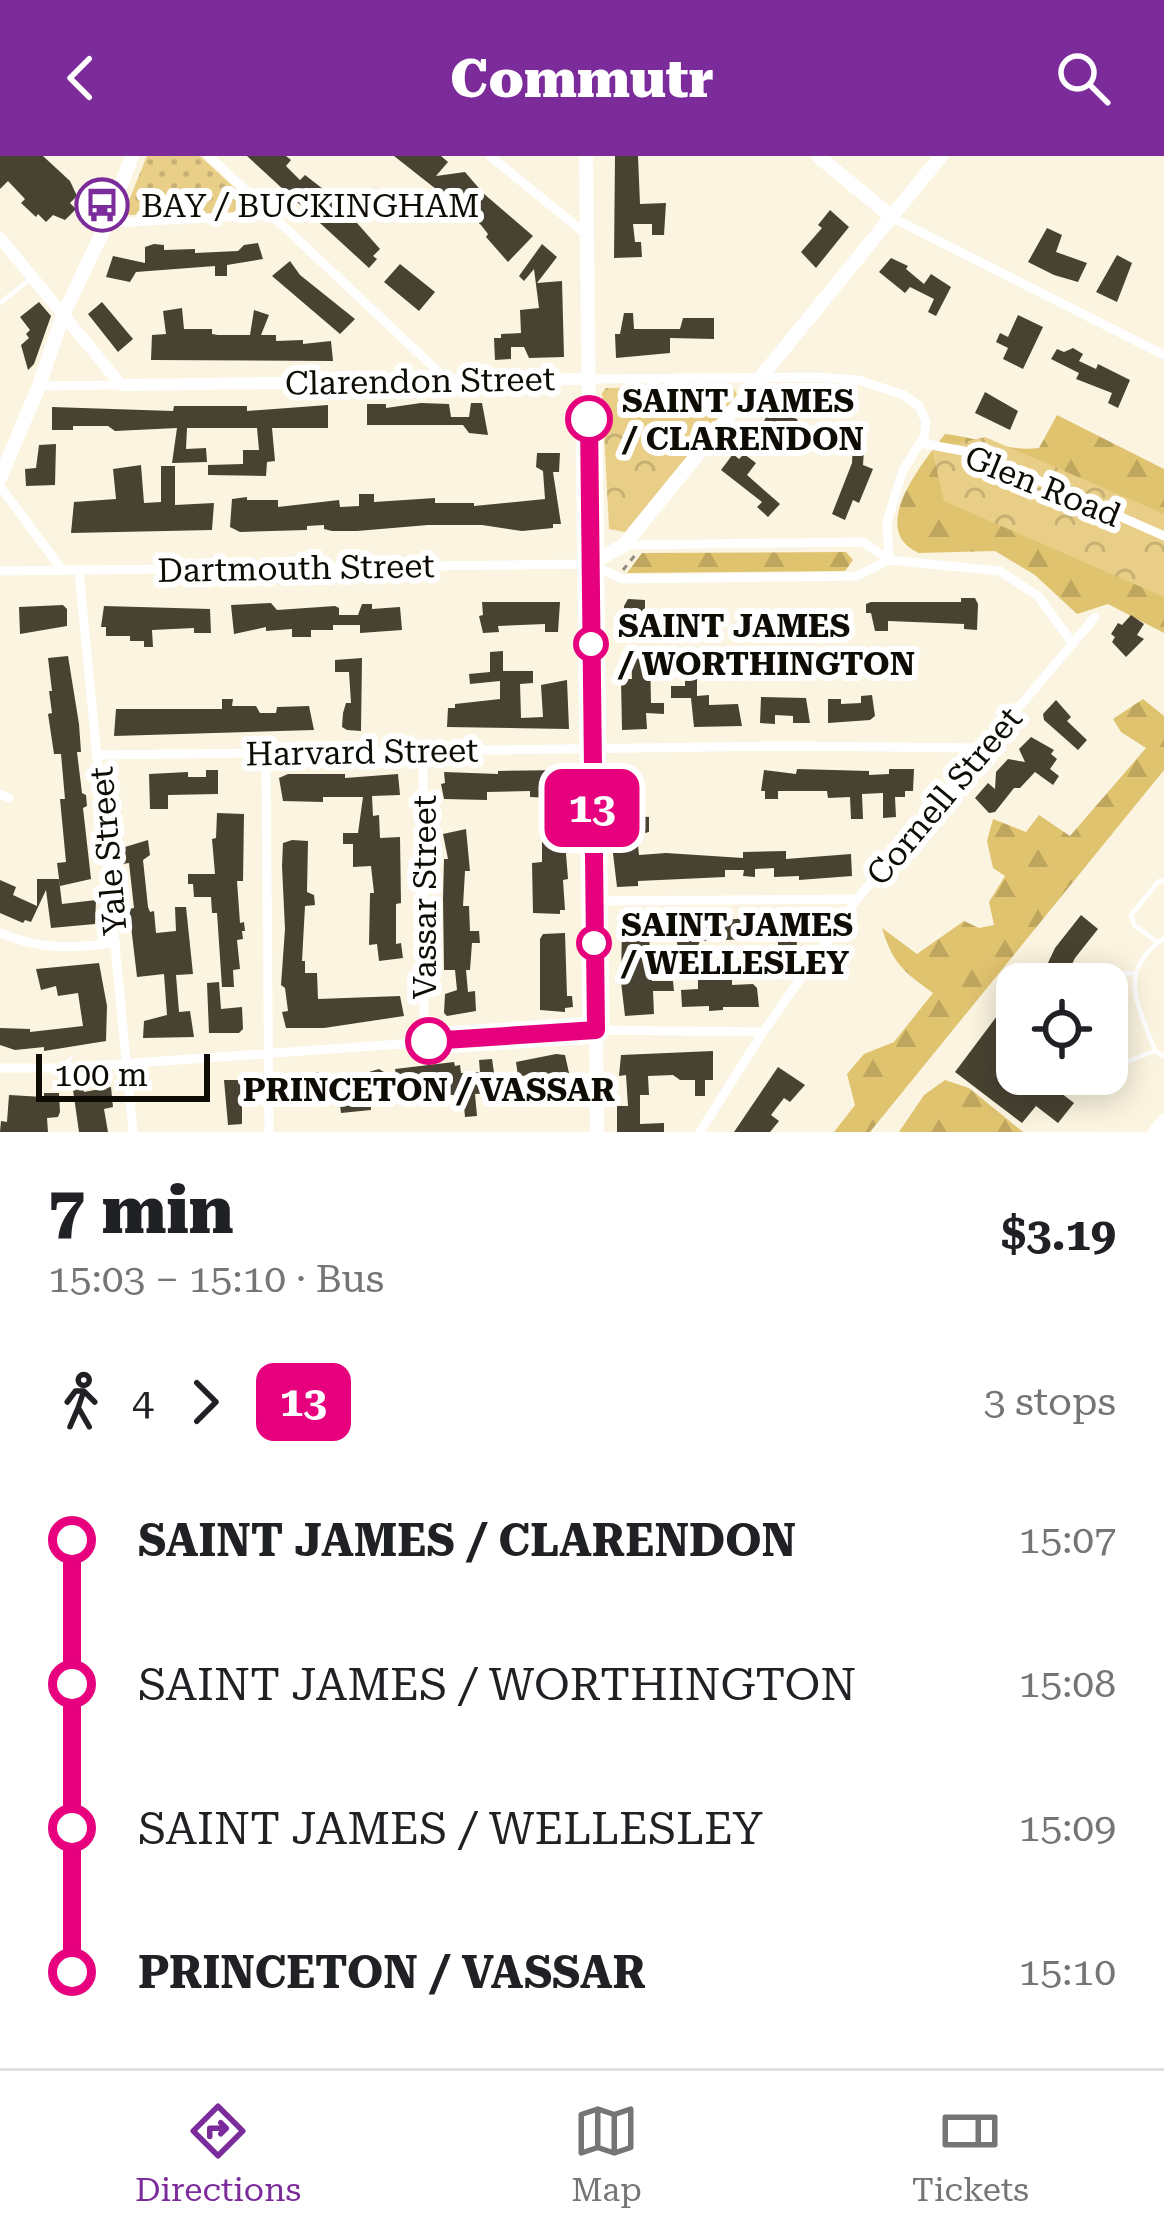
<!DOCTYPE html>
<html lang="en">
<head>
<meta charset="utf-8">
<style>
	:root { --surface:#fff; --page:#f6f6f6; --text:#202124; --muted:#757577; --line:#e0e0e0; --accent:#7c2b9b }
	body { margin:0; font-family:"Roboto Serif",serif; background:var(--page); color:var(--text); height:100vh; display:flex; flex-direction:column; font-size:45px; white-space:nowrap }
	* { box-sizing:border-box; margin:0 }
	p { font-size:39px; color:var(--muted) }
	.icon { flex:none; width:66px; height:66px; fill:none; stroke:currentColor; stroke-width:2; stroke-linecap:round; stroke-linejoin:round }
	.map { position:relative; height:976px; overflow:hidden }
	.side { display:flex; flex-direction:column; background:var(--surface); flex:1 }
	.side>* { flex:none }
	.badge { padding:0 24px; border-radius:18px; font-size:42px; line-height:78px }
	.tools { position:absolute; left:996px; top:807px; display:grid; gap:24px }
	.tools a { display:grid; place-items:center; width:132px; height:132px; border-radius:24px; background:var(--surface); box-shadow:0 6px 30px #0003; font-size:60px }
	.scale { position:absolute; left:36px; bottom:30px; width:174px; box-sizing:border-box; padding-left:12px; border:6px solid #0f0c06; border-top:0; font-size:33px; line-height:42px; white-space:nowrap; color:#0f0c06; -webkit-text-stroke:9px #fff; paint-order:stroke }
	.map>.badge { position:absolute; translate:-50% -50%; box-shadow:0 0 0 6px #fff }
	.legs { display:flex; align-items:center; gap:18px; height:132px; padding:0 48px; font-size:39px }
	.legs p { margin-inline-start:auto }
	.headline { display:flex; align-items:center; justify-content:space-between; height:204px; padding:0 48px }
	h1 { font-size:66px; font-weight:800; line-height:90px }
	ul { padding:0 48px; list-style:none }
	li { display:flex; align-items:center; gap:42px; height:144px; font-size:45px }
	li i { display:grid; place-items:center; width:18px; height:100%; margin:0 15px; background:currentColor }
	li i::after { content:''; width:30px; height:30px; margin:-15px; border:9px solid; border-radius:50%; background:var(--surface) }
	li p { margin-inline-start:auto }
	li:first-child i { background:linear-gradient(#0000 50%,currentColor 0) }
	li:last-child i { background:linear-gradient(currentColor 50%,#0000 0) }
	header { display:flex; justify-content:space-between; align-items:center; height:156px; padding:0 48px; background:var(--accent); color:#fff; font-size:54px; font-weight:800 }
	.tabs { display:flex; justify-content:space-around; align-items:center; height:168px; border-top:3px solid var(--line); background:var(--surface); font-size:33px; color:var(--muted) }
	.tabs a { display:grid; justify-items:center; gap:6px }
	.tabs .on { color:var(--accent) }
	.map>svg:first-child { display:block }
</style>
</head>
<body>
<header><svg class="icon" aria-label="back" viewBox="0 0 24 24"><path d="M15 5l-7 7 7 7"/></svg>Commutr<svg class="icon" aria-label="search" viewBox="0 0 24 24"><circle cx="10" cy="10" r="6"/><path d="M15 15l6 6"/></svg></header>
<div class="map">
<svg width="1164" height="976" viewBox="0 0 1164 976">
	<defs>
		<pattern id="grass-dots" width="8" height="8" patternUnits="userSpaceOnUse" patternTransform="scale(3)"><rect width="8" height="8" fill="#e8ce87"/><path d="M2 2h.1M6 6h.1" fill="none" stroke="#c6b073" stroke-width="1.8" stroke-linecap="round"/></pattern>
		<pattern id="forest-firs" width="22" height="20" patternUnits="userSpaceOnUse" patternTransform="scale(3)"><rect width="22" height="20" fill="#e0c36f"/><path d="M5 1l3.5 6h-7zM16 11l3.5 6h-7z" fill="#bfa65f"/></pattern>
		<pattern id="park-crowns" width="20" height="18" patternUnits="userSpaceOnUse" patternTransform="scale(3)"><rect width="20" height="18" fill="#e8ce87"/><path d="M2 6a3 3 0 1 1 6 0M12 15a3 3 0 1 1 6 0" fill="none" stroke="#c6b073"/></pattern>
	</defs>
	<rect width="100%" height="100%" fill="#fbf4e0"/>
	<!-- grass -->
	<path fill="url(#grass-dots)" d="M147 0H200L252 48 251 54 246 57 123 59Z"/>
	<!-- forest -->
	<path fill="url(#forest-firs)" d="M1057 259 1164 313V477L1108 448 1077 458 1035 419 995 395 919 397C866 374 924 305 945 278 978 281 1006 296 1039 292Z
		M846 396 853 404 845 415 627 417 642 397Z
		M1143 543 1164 560V614L870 976H834L855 949 847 918 864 898 894 886 933 837C903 815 893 808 882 772L917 798 964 765 979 772 994 769 989 746 1005 720 993 712 987 685 993 663 1026 676 1039 659 1070 680 1146 592 1121 576 1113 563Z
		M945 924 969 932 1023 976H899L924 939Z"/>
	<!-- park -->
	<path fill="url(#park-crowns)" d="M733 230 737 239 625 376 609 373 602 237 606 232Z
		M985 281 1164 358V441L944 345 932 294Z"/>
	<!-- building -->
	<path fill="#484232" d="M0 0H43L70 25 77 40 70 47 76 53 65 64 53 59 46 66 38 58 36 61 21 47 25 43 8 25 0 33Z
		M247 0H286L291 4 286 10 300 24 305 19 323 33 342 58 354 50 364 59 357 67 380 93 373 100 377 103 369 112Z
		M394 0H441L448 6 436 20 465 16 483 37 533 80 508 106 486 81 488 78 481 69 456 47 452 51 444 48 437 42 441 37Z
		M615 0H638L640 48 666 47 664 79H652V68H633L635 86H641L642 101 614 102Z
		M830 54 849 71 816 112 801 96 822 72 818 69Z
		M1047 72 1062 79 1056 96 1087 107 1078 126 1054 119 1028 106Z
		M258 87 263 103 227 109V120H215V110L136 116 130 126 106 121 113 100 145 107V91L154 88 164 89V94L195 93V97L238 95 244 89Z
		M542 88 557 101 537 127 562 125 564 201 529 202 524 191H511V203L495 204 494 182H501V178L521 177 520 154 539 152 534 113 524 125 519 120Z
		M1117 99 1132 107 1117 146 1096 136Z
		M891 102 908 110 906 113 924 128 931 118 951 131 936 160 928 156 934 143 910 131 905 137 879 116Z
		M290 105 300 119 355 163 340 178 272 120Z
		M400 108 435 136 419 155 384 126Z
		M39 146 51 160 34 208 28 214 21 189 29 182 26 178 30 174 20 161Z
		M102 146 133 183 118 196 88 158Z
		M182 152 184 173H212V178L218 179H250L254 154 269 159 261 179H276V185L303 184V188L331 185 333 205 151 204 152 179 166 178 163 155Z
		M624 157H633L634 173H680L683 162H714V183L670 182V197L616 202 615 178H620Z
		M1018 159 1043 171 1023 213 1003 203 1008 192 996 186 1000 177 1008 181Z
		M1073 192 1083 198 1079 205 1096 213 1098 208 1130 224 1118 252 1108 247 1112 237 1076 223 1079 217 1051 203 1057 193 1064 196Z
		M985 236 1018 255 1010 274 975 257Z
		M421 247 449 248 451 261H469L471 247H482L488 279 469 277 463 269H367V248H386V252Z
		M774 248 798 264 794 269 798 273 781 294 758 275Z
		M328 249V272H272L275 305 267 306 266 320 208 319V309L243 308V294H259L257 272H187L186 293 206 292 207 306 172 307 177 272 115 275 108 270H73V274H52V251L173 255 174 250H247V255Z
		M865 278 863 309 873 313 859 347 853 344 845 364 832 358 852 307 853 286Z
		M56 288 55 329 26 330 25 313 36 312 39 289Z
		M537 297H560L559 316H553L561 368H553V372L522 375 482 369H428L357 375H332L324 373V369L307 370V374L240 376 230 371 232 343 247 341V344H278V351L339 344 340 351 359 350V338H374V346L435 342V347H474V350L545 343 543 315 536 311Z
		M733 298 739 303 744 298 756 307 747 319 780 348 768 361 757 351 762 346 721 314Z
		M141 309 144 347 161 346V310H175V349L214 347 212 374 71 377 74 346 116 343 113 313Z
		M961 442H975L978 448 977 474 964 473V468L888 465V475H875L871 457H866V448L871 446H961Z
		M628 443 645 444V477L626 479 625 471H621L620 460H624V450Z
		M482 446H560L558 476H545V468L498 470 499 476 483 477 479 460 483 459Z
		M271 447 277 454 335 450 339 452V459H358L362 448H372V453L400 451 402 474 360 477V469H333V474H311V481H292V473L266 475V471L234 478 231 449Z
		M63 449 67 453V470L20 478 19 451Z
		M104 450 210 453 211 477H194V472L152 474 153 491H144V485H130V480H106V471H101Z
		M1131 459 1144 468 1137 479 1144 483 1126 501 1112 486 1115 481 1111 478 1118 467 1122 469Z
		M503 495V515H533V527L520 528 521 562 543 561 541 529 567 524 569 573 447 571 448 552H455V548L500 543V525L470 528 469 518 490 516V496Z
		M650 498 651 547H664V558L646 557 647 573 622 574 621 523H632L631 499Z
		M68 500 79 568 81 596H77L82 637 86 639 87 650 83 652 91 723 60 730 57 707 66 706 60 643H65L61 598H54L48 558 52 557 49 535H52L48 502Z
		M362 502 361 575 347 574 342 571 343 557 346 547H351L349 516H335V504Z
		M685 515H697V540L709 539V549L738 548 742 570 694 571 691 542H671V530H685Z
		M872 539 875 560 870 564 828 567V543H841V548L861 547V540Z
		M761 541 806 542 810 567H793V560L775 559V568L760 567Z
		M222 543H233L232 550H256L260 557H276L277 551 309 550 314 574 114 580 116 553H222Z
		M1056 544 1071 561 1067 565 1087 584 1078 594 1044 564 1043 558Z
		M1031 581 1054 594 1051 598 1057 603 1050 613 1059 620 1053 629 1035 616 1020 632H1014L995 656 989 657 975 642 988 627 995 633 996 616 1008 603 1025 606 1019 593Z
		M797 613 869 615V619L889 618V613H914L913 635H905V641H895L896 661 883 662V637L862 638 863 663H851L850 641 828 642 827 635H778V643H765V635H761L764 614 796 618Z
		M206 614H218V638L168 639V653H150L149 618 188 616V621H206Z
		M564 614 562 647 568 723 563 724 565 754H560V758L533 757 532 707 542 706V682H548L549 642 530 641V635L487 636V644L444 643 441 628 445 627 444 616 498 618V615Z
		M288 618H345V622L398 618 400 639 372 640 373 660 379 659 380 682 400 681 401 747 396 748V788L401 787 403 802 379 805 377 788 369 789 370 737H374L371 710 353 711V688H343V677H358L363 641H323V646L283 645 279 622Z
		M217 657 244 658 243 725H237L240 767 244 766 245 775H242L243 783 237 784 240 813 233 814 234 831H222L217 757H212L211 741H194L193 728H188V718H215L212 683 216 682Z
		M623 659 649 661V676L637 679 639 699 666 697 743 702V696L786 695V703L851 698 852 720 799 724V720L774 721V712L755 713V721L743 720 744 714H725V721L638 725V730L617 731 612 689H622Z
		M466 673 470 715H465L463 750H469L470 775H479L480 787H472L470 814H466L468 836 475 835 476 855 447 860 444 857 445 838 457 834 455 814H444L443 743 444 703H448L443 678Z
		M148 684 150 699 143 704 148 751 150 756 154 755 156 777 176 775 175 751H186L193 818 176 819 179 856 190 855 194 881 143 882 144 865 167 859 164 818 137 821 129 753 134 752 129 707 122 708 121 697 125 696V691Z
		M292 684 308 685 307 736 314 739 315 749 305 750 302 805H305V817H317L318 843 400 840 404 860 324 872H286L282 856 288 855 285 832 281 829 285 773 282 710 283 687Z
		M37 723H59L62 748 96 744 95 768 51 772 46 734 31 766 25 764 23 767 0 757V724L16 731 13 739 37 750Z
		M1081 759 1098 773 1075 802 1062 828H1038L1055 792Z
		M759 761V767L796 761 797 794 778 795V782L700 785 697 792H680L677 788 679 768Z
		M644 764H657V779H649L652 825H673L674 835H653L654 858 625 860 621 826 622 769 644 768Z
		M565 777 567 840H572L573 851 565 852V856L540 854V783L543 778Z
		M99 807 107 850 106 885 44 895V891L15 894 0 889V872L30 873V876L83 870 78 837 58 840 56 830 41 834 36 813Z
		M721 809H732V829L753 828 757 832 759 851H723V854L709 855V850L682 851 681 834 698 833V813Z
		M219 826 221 853 242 851 243 873 239 877H209L207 827Z
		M1000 856 1017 869V894L1013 900 1017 903V918H1036L1074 947 1058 967 1036 950 1022 967 955 916Z
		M713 895V924H705V940H695V924H680L673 919 648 920 649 939H640V968L664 967V976H617V950H628L626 919 619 920 621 899Z
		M556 898 565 899 569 917 518 920 516 906Z
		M492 903 497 937 475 938 477 960 465 961 463 939H421L418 932 370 938 371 954 341 957 339 941 311 945 310 938 288 942 285 921 320 916 323 922 352 921 379 913 397 924 395 913 454 906 455 910 460 909 461 917 480 916 479 904Z
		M778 911 805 929 790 946 784 942 771 959 779 965 770 976H734Z
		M224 924H242V968L228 969Z
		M111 931 113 951 104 953 108 976H79L73 934 83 933 84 936Z
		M44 937H59L60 956 58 961 47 962 48 976H0L1 965 7 966 9 939 44 941Z"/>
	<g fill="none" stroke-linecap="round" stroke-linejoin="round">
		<!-- path -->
		<path stroke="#908b7e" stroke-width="3" stroke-dasharray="6 6" stroke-linecap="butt" d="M623 414 636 398"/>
		<!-- service -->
		<path stroke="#fff" stroke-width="4.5" d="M0 147 28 125
			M1164 782C1115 816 1139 849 1155 895L1164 900
			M1157 786 1134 769 1131 759 1159 725H1164
			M1085 828 1104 819 1133 817
			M1107 913 1155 895"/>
		<!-- minor -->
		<path stroke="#fff" stroke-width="9" d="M209 0 446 223
			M490 0 587 79
			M893 62 1164 199
			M107 67 271 59
			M589 223 816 221 858 224 904 239 919 250 926 266 924 281 903 314 887 366 889 404
			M39 230 121 229
			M921 287 979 298 1164 380
			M0 330 62 414
			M624 389 863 386 889 404
			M0 415 591 408 622 423 857 420 889 404 1000 415 1038 440 1073 488
			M79 415 133 976
			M423 596 424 885
			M266 597 269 976
			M99 599 788 590 984 592
			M0 638 9 642
			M594 745 857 743
			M0 777C44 795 69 792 116 787
			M0 912H66L596 874 763 876
			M700 976 763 876 857 743 1095 461"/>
		<!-- tertiary -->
		<path stroke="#fff" stroke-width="12" d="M0 82 121 229 589 223"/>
		<!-- secondary -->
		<path stroke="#fff" stroke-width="14" d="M586 0 597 976
			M818 0 893 62
			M0 322 39 230 63 159 107 67 132 0
			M591 408 624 389 941 0
			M1155 976 1164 965"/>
	</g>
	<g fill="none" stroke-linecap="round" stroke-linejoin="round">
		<!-- line-1 casing -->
		<g stroke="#fff" stroke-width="27">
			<path id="line-1" d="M429 885 596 874 589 263"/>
		</g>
		<!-- line-1 -->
		<use href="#line-1" stroke="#e6007e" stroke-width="18"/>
	</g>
	<!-- icons -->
	<defs>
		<g id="bus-ring" transform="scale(2.7)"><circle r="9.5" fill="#fff" stroke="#7c2b9b" stroke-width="1.5"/><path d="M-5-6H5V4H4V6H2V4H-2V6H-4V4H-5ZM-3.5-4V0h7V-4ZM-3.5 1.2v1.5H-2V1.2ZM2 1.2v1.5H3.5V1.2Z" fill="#7c2b9b"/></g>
	</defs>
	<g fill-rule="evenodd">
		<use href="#bus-ring" x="102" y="49"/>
	</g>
	<!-- markers -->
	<g fill="#fff" stroke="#e6007e" stroke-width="6">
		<circle cx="589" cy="263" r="21"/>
		<circle cx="591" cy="488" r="15"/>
		<circle cx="594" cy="787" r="15"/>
		<circle cx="429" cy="885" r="21"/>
	</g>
	<g text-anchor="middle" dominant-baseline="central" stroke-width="12" stroke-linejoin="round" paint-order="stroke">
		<!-- poi labels -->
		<g font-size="33" fill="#0f0c06" stroke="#fff" text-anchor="start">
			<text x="141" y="49">BAY / BUCKINGHAM</text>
		</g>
		<!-- street labels -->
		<g font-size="33" fill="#0f0c06" stroke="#fff">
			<text transform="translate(420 225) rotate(-1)">Clarendon Street</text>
			<text transform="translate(1043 330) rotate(22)">Glen Road</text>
			<text transform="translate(296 412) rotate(-1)">Dartmouth Street</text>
			<text transform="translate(362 596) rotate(-1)">Harvard Street</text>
			<text transform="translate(944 640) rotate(-50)">Cornell Street</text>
			<text transform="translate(108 695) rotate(-95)">Yale Street</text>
			<text transform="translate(424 741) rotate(-90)">Vassar Street</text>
		</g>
		<!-- stop labels -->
		<g font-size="33" font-weight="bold" fill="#0f0c06" stroke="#fff" text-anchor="start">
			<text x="622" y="244">SAINT JAMES<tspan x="622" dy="38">/ CLARENDON</tspan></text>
			<text x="618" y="469">SAINT JAMES<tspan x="618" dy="38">/ WORTHINGTON</tspan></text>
			<text x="621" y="768">SAINT JAMES<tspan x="621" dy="38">/ WELLESLEY</tspan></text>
			<text x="429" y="933" text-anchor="middle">PRINCETON / VASSAR</text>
		</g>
	</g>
</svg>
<div class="tools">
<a><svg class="icon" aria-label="locate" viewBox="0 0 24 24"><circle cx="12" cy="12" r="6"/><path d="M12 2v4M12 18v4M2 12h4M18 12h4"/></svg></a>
</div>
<div class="scale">100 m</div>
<b class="badge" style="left:592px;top:652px;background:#e6007e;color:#fff">13</b>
</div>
<section class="side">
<div class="headline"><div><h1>7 min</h1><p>15:03 – 15:10 · Bus</p></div><b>$3.19</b></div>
<div class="legs"><svg class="icon" aria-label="walk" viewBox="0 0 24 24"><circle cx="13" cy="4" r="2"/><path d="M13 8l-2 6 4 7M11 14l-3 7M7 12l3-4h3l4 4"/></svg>4<svg class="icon" aria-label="forward" viewBox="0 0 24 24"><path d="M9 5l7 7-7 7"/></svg><b class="badge" style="background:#e6007e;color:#fff">13</b><p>3 stops</p></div>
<ul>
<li><i style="color:#e6007e"></i><b>SAINT JAMES / CLARENDON</b><p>15:07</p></li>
<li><i style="color:#e6007e"></i><span>SAINT JAMES / WORTHINGTON</span><p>15:08</p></li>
<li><i style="color:#e6007e"></i><span>SAINT JAMES / WELLESLEY</span><p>15:09</p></li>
<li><i style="color:#e6007e"></i><b>PRINCETON / VASSAR</b><p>15:10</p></li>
</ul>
</section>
<nav class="tabs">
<a class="on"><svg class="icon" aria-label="directions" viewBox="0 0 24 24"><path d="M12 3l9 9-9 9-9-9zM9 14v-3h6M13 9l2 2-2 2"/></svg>Directions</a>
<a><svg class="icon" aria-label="map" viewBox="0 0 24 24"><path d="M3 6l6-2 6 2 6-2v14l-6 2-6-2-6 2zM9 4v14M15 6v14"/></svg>Map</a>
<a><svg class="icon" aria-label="tickets" viewBox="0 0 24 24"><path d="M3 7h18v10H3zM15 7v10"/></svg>Tickets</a>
</nav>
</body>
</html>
